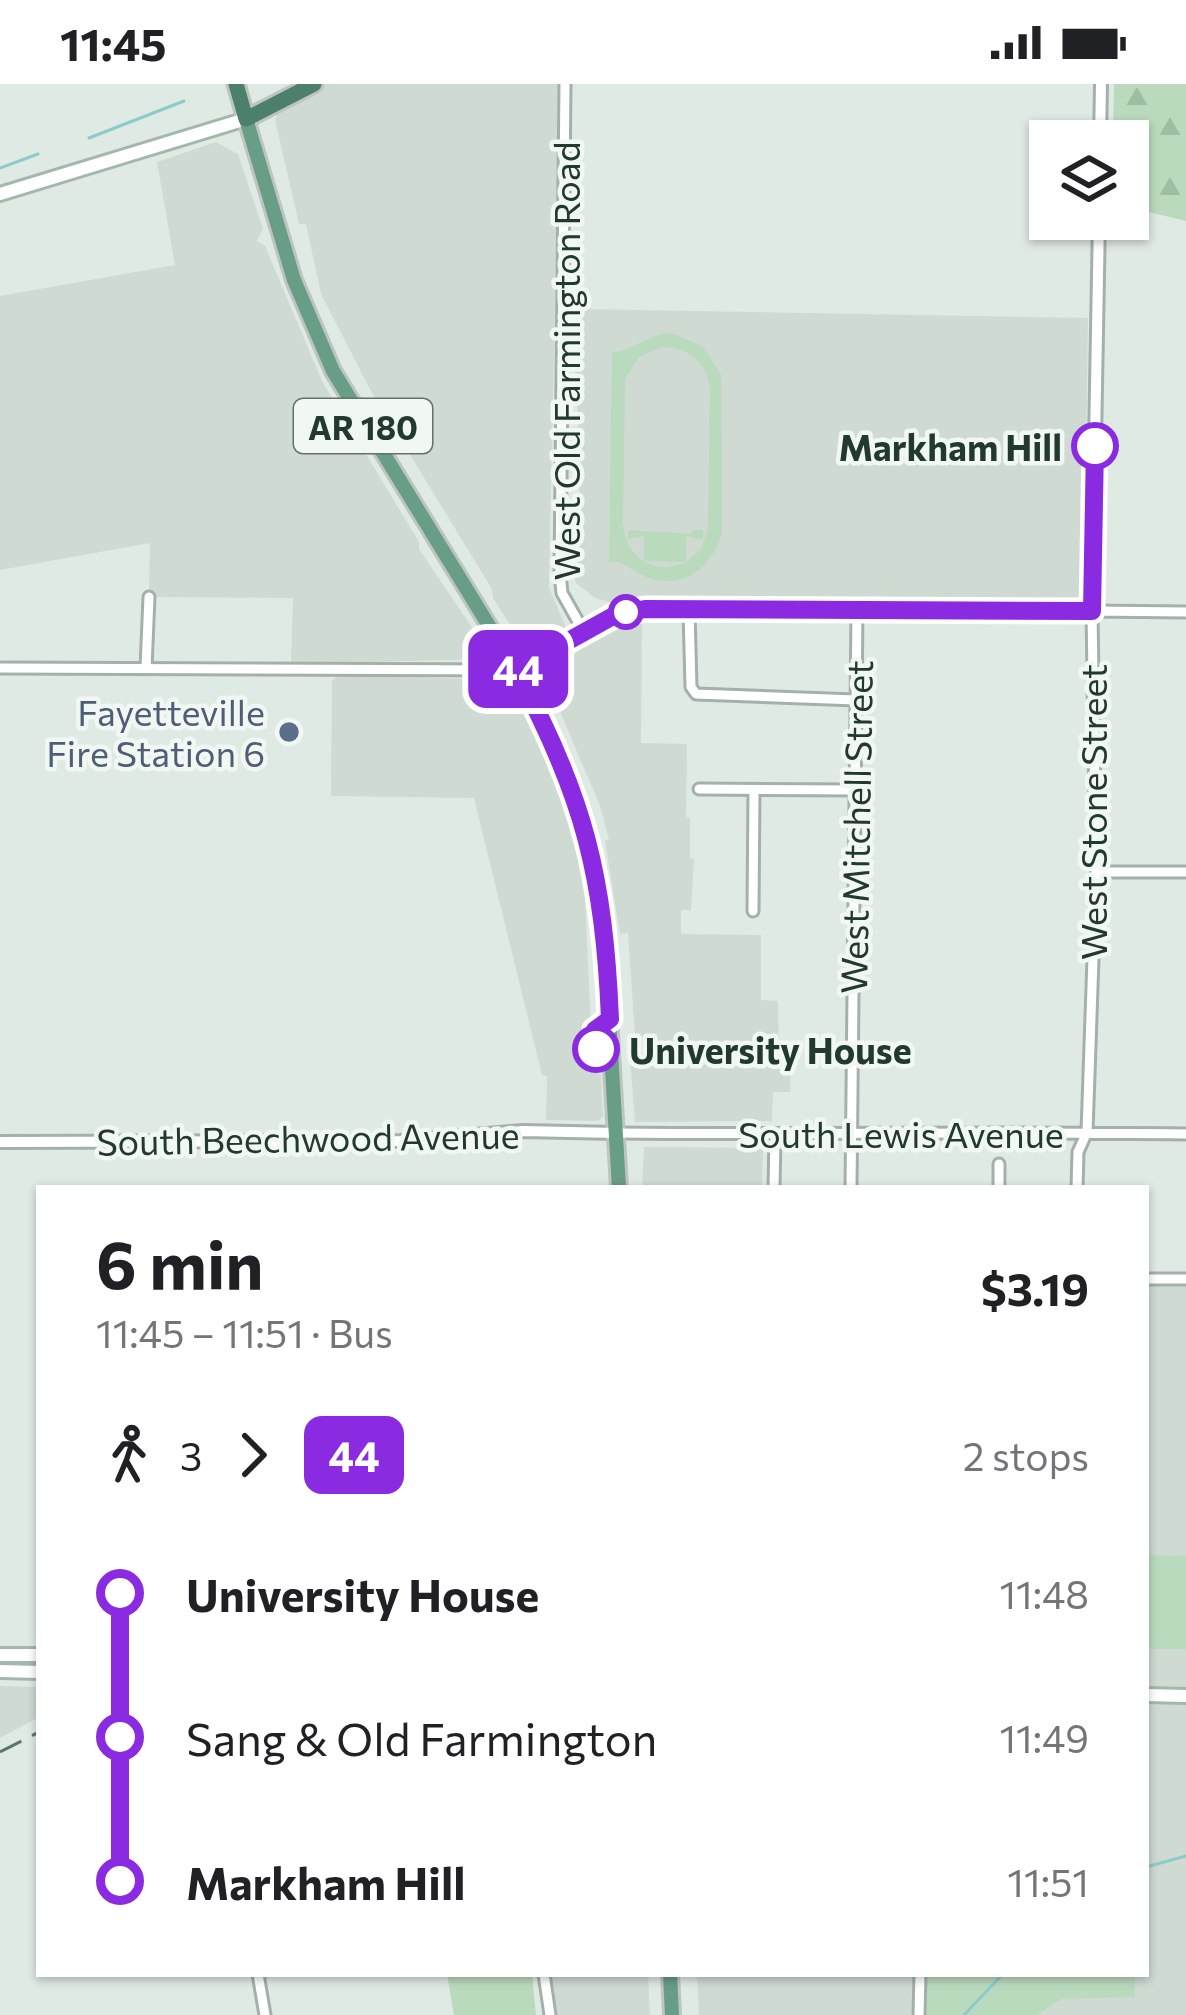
<!DOCTYPE html>
<html lang="en">
<head>
<meta charset="utf-8">
<style>
	:root { --surface:#fff; --page:#f2f2f2; --text:#202124; --muted:#757577 }
	body { margin:0; font-family:Commissioner,sans-serif; background:var(--page); color:var(--text); height:100vh; display:flex; flex-direction:column; font-size:45px; white-space:nowrap }
	* { box-sizing:border-box; margin:0 }
	p { font-size:39px; color:var(--muted) }
	.icon { flex:none; width:66px; height:66px; fill:none; stroke:currentColor; stroke-width:2; stroke-linecap:round; stroke-linejoin:round }
	.map { position:relative; flex:1; overflow:hidden }
	.drawer { position:absolute; left:36px; top:1101px; width:1113px; height:792px; display:flex; flex-direction:column; background:var(--surface); border-radius:0px; box-shadow:0 3px 9px #0004 }
	.drawer>* { flex:none }
	.badge { padding:0 24px; border-radius:18px; font-size:42px; line-height:78px }
	.tools { position:absolute; left:1029px; top:36px; display:grid; gap:24px }
	.tools a { display:grid; place-items:center; width:120px; height:120px; border-radius:0px; background:var(--surface); box-shadow:0 3px 9px #0004; font-size:60px }
	.map>.badge { position:absolute; translate:-50% -50%; box-shadow:0 0 0 6px #fff }
	.legs { display:flex; align-items:center; gap:18px; height:132px; padding:0 60px; font-size:39px }
	.legs p { margin-inline-start:auto }
	.summary { display:flex; align-items:center; justify-content:space-between; height:204px; padding:0 60px }
	h1 { font-size:66px; font-weight:700; line-height:90px }
	ul { padding:0 60px; list-style:none }
	li { display:flex; align-items:center; gap:42px; height:144px; font-size:45px }
	li i { display:grid; place-items:center; width:18px; height:100%; margin:0 15px; background:currentColor }
	li i::after { content:''; width:30px; height:30px; margin:-15px; border:9px solid; border-radius:50%; background:var(--surface) }
	li p { margin-inline-start:auto }
	li:first-child i { background:linear-gradient(#0000 50%,currentColor 0) }
	li:last-child i { background:linear-gradient(currentColor 50%,#0000 0) }
	.status { display:flex; justify-content:space-between; align-items:center; height:84px; padding:0 60px; background:var(--surface); direction:ltr }
	.status svg { height:33px; fill:currentColor }
	.map>svg:first-child { display:block }
</style>
</head>
<body>
<div class="status"><b>11:45</b><svg viewBox="0 0 49 12"><path d="M0 12V9h3v3zM5 12V6h3v6zM10 12V3h3v9zM15 12V0h3v12zM26 1h20v11H26zM47 4h2v5h-2z"/></svg></div>
<div class="map">
<svg width="1186" height="1931" viewBox="0 0 1186 1931">
	<defs>
		<pattern id="forest-firs" width="22" height="20" patternUnits="userSpaceOnUse" patternTransform="scale(3)"><rect width="22" height="20" fill="#badabd"/><path d="M5 1l3.5 6h-7zM16 11l3.5 6h-7z" fill="#a0bca3"/></pattern>
	</defs>
	<rect width="100%" height="100%" fill="#e0eae4"/>
	<!-- built -->
	<path fill="#cfdad3" d="M326 0H560L549 490V504L566 543 533 561 520 556 493 514 492 505 371 307 321 210 306 140H299L275 36 279 26Z
		M216 58 238 70 263 145 257 157 265 162 323 299 419 458V465L490 570 488 575 291 580 293 514 149 513 150 459 0 486V212L175 181 157 78Z
		M580 225 1088 234 1084 512 1077 518 628 513 613 519 595 514 576 499 569 481 573 429 580 409 576 389 580 384 576 383 579 362 574 259Z
		M642 539 641 659 687 660 686 733 690 734V774L694 775 691 826H681V850L761 851V916L778 917 779 980H791L790 1008H773L772 1037 635 1038 630 973 636 967 628 849 620 850 605 757 609 755 600 722 553 611 559 606 563 574 619 545Z
		M358 591 495 596 510 604 520 619 552 686 584 794 593 986 601 991 603 1032 598 1037 546 1036 547 992 542 991 474 714 331 712 332 597 338 592Z
		M644 1063 763 1064 762 1104H642Z
		M1146 1195H1186V1931H699L697 1890H1146Z
		M0 1602 39 1603V1633L0 1654Z
		M551 1890H648L650 1931H557Z"/>
	<!-- forest -->
	<path fill="url(#forest-firs)" d="M1114 0H1186V137L1128 123V57H1113Z"/>
	<!-- green -->
	<path fill="#badabd" fill-rule="evenodd" d="M673 249 703 263 721 290 722 447C716 479 686 505 652 495 634 490 627 477 609 477L612 268C633 268 648 249 673 249ZM663 263C690 264 708 279 710 306L708 445 701 465 686 478V452L703 456V446H693L692 450 628 446V455L644 452V477L686 478C655 493 626 474 623 440L625 295 639 273Z
		M1146 1471 1186 1472V1565H1146Z
		M447 1890H532L536 1931H454Z
		M926 1890H1135V1913L1061 1915 1037 1931H926Z"/>
	<g fill="none" stroke-linecap="round" stroke-linejoin="round">
		<!-- stream -->
		<path stroke="#8bccca" stroke-width="3" d="M89 54 184 17
			M0 84 38 70
			M1146 1783 1186 1772
			M964 1931 1003 1890"/>
		<!-- minor casing -->
		<g stroke="#a3b1aa" stroke-width="15">
			<path id="minor" d="M565 0 560 490 562 509 584 548
				M689 526 691 603 696 610 856 616
				M0 584 516 586
				M146 584 149 513
				M699 705 855 706
				M1096 788H1186
				M753 827 754 706
				M616 1049C806 1051 996 1047 1186 1050
				M999 1080V1104
				M774 1104 775 1051
				M851 1104 857 526
				M1077 1104 1078 1068 1087 1048 1096 788 1092 527 1186 528
				M1146 1195H1186
				M258 1890 265 1931
				M544 1890 550 1931
				M919 1931 920 1890"/>
		</g>
		<!-- tertiary casing -->
		<g stroke="#a3b1aa" stroke-width="16">
			<path id="tertiary" d="M1100 57 1101 0
				M516 586 615 531 642 525 1092 527 1099 135
				M0 1058 400 1057 523 1047 616 1049"/>
		</g>
		<!-- secondary casing -->
		<g stroke="#a2b8ad" stroke-width="18">
			<path id="secondary" d="M0 110 246 35
				M0 1571H39
				M0 1587 39 1588
				M1146 1611 1186 1612"/>
		</g>
		<!-- primary casing -->
		<g stroke="#bdc4c1" stroke-width="20">
			<path id="primary" d="M246 35 294 196 333 287 516 586 572 701 595 782 603 832 619 1104
				M670 1890 672 1931"/>
		</g>
		<!-- trunk casing -->
		<g stroke="#bdc4c1" stroke-width="21">
			<path id="trunk" d="M236 0 246 35 314 0"/>
		</g>
		<!-- minor -->
		<use href="#minor" stroke="#fff" stroke-width="9"/>
		<!-- tertiary -->
		<use href="#tertiary" stroke="#fff" stroke-width="10"/>
		<!-- secondary -->
		<use href="#secondary" stroke="#fff" stroke-width="12"/>
		<!-- primary -->
		<use href="#primary" stroke="#689d86" stroke-width="14"/>
		<!-- trunk -->
		<use href="#trunk" stroke="#4c806b" stroke-width="15"/>
		<!-- rail -->
		<path stroke="#5c756a" stroke-width="3" stroke-dasharray="24 12" stroke-linecap="butt" d="M0 1668 39 1648"/>
	</g>
	<g fill="none" stroke-linecap="round" stroke-linejoin="round">
		<!-- line-1 casing -->
		<g stroke="#fff" stroke-width="27">
			<path id="line-1" d="M596 965 595 946 610 935C604 792 584 712 516 586L615 531 645 525 1092 527 1095 362"/>
		</g>
		<!-- line-1 -->
		<use href="#line-1" stroke="#8a2be2" stroke-width="18"/>
	</g>
	<!-- markers -->
	<g fill="#fff" stroke="#8a2be2" stroke-width="6">
		<circle cx="1095" cy="362" r="21"/>
		<circle cx="626" cy="528" r="15"/>
		<circle cx="596" cy="965" r="21"/>
	</g>
	<circle fill="#5c6f8a" stroke="#f1f7f3" stroke-width="4.5" cx="289" cy="648" r="12"/>
	<g text-anchor="middle" dominant-baseline="central" stroke-width="9" stroke-linejoin="round" paint-order="stroke">
		<!-- shield labels -->
		<rect fill="#f1f7f3" stroke="#60726a" stroke-width="3" x="294" y="315" width="138" height="54" rx="9"/>
		<g font-size="33" font-weight="bold" fill="#22392f">
			<text x="363" y="342">AR 180</text>
		</g>
		<!-- street labels -->
		<g font-size="36" fill="#22392f" stroke="#f1f7f3">
			<text transform="translate(565 277) rotate(-90)">West Old Farmington Road</text>
			<text transform="translate(1092 728) rotate(-90)">West Stone Street</text>
			<text transform="translate(855 743) rotate(-89)">West Mitchell Street</text>
			<text x="901" y="1049">South Lewis Avenue</text>
			<text transform="translate(308 1053) rotate(-1)">South Beechwood Avenue</text>
		</g>
		<!-- stop labels -->
		<g font-size="36" font-weight="bold" fill="#22392f" stroke="#f1f7f3" text-anchor="end">
			<text x="1062" y="362">Markham Hill</text>
			<text x="629" y="965" text-anchor="start">University House</text>
		</g>
		<!-- service labels -->
		<g font-size="36" fill="#4e5e75" stroke="#f1f7f3" text-anchor="end">
			<text x="265" y="627">Fayetteville<tspan x="265" dy="41">Fire Station 6</tspan></text>
		</g>
	</g>
</svg>
<div class="tools">
<a><svg class="icon" aria-label="layers" viewBox="0 0 24 24"><path d="M12 4l9 5-9 5-9-5zM3 14l9 5 9-5"/></svg></a>
</div>
<b class="badge" style="left:518px;top:585px;background:#8a2be2;color:#fff">44</b>
<section class="drawer">
<div class="summary"><div><h1>6 min</h1><p>11:45 – 11:51 · Bus</p></div><b>$3.19</b></div>
<div class="legs"><svg class="icon" aria-label="walk" viewBox="0 0 24 24"><circle cx="13" cy="4" r="2"/><path d="M13 8l-2 6 4 7M11 14l-3 7M7 12l3-4h3l4 4"/></svg>3<svg class="icon" aria-label="forward" viewBox="0 0 24 24"><path d="M9 5l7 7-7 7"/></svg><b class="badge" style="background:#8a2be2;color:#fff">44</b><p>2 stops</p></div>
<ul>
<li><i style="color:#8a2be2"></i><b>University House</b><p>11:48</p></li>
<li><i style="color:#8a2be2"></i><span>Sang &amp; Old Farmington</span><p>11:49</p></li>
<li><i style="color:#8a2be2"></i><b>Markham Hill</b><p>11:51</p></li>
</ul>
</section>
</div>
</body>
</html>
